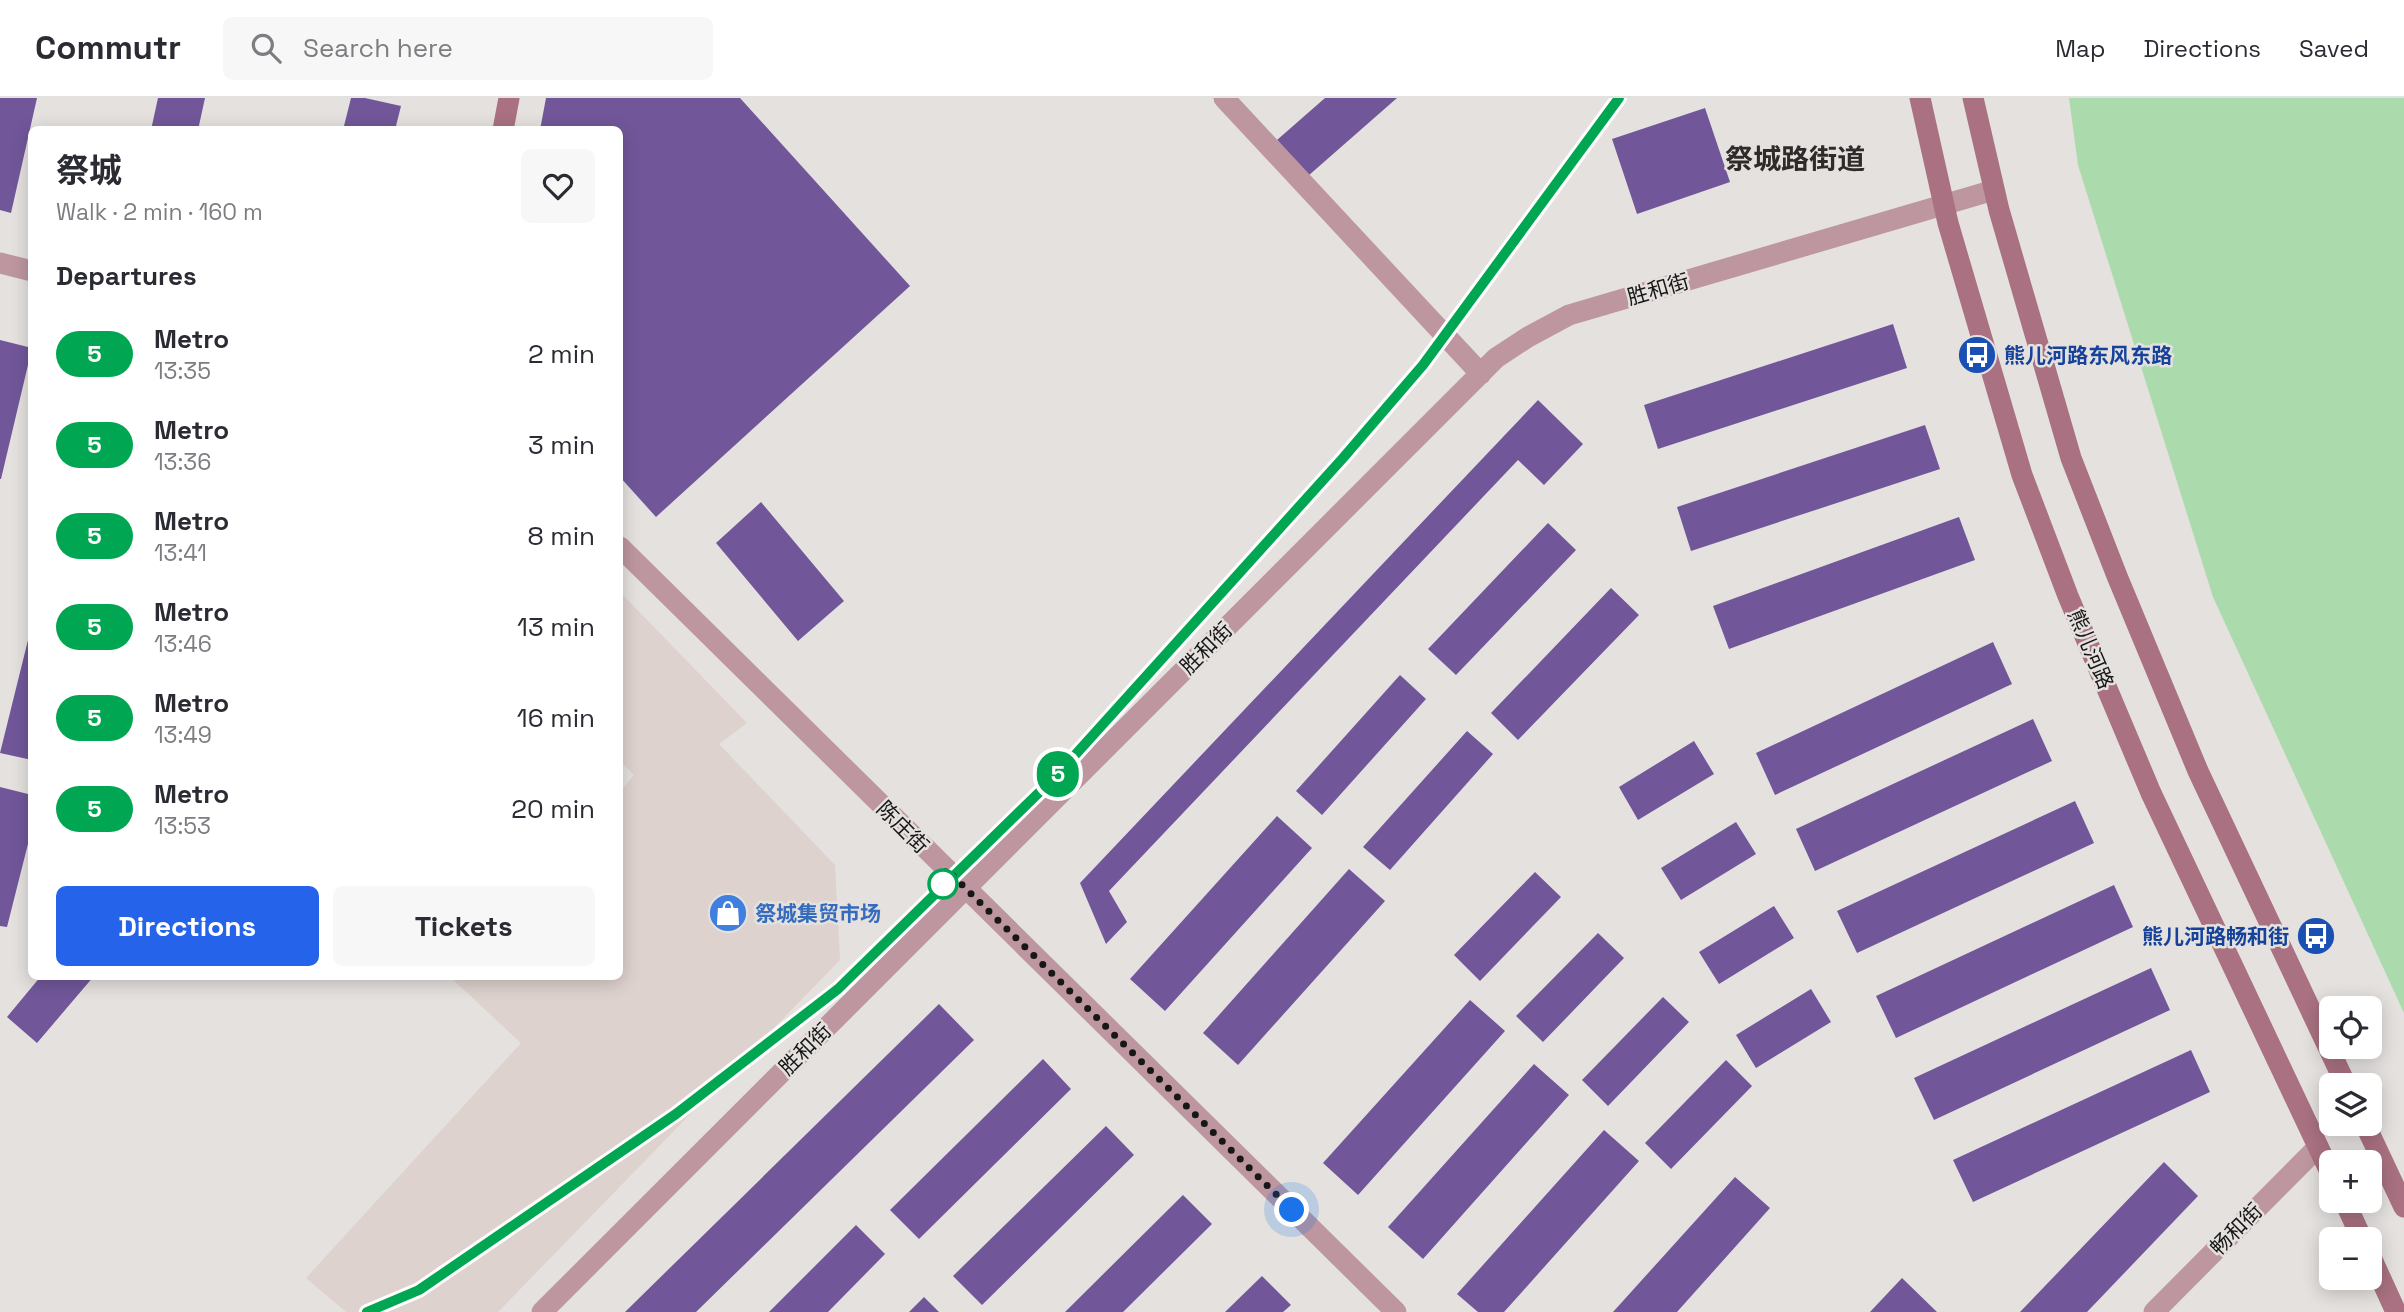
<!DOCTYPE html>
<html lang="en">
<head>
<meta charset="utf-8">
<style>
	:root { --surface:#fff; --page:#f7f7f7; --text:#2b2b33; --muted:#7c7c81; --line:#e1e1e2; --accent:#2563eb }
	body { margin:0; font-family:"Space Grotesk","Noto Sans SC",sans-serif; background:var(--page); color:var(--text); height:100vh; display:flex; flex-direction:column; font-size:26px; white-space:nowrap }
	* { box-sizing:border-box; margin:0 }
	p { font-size:23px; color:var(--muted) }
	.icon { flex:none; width:38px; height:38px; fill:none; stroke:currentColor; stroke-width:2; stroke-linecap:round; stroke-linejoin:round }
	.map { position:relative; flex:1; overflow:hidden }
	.sheet { position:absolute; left:28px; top:28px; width:595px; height:854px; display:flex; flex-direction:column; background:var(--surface); border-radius:10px; box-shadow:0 4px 18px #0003 }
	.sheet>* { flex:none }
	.badge { padding:0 14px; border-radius:23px; font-size:24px; line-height:46px }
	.controls { position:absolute; left:2319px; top:898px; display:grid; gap:14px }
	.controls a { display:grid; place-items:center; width:63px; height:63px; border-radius:10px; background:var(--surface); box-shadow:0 4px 18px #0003; font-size:35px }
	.you { position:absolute; width:35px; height:35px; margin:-18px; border:5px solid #fff; border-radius:50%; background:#1a73e8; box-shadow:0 0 0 10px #1a73e833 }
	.map>.badge { position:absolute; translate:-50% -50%; box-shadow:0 0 0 4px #fff }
	h2 { padding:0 28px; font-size:26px; line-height:63px }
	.round { display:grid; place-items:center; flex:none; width:74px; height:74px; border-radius:10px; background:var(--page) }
	.head { display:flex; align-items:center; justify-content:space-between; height:119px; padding:0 28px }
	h1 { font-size:33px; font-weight:700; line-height:52px }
	.action { display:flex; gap:14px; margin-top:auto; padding:14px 28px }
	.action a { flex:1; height:80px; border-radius:10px; background:var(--accent); color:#fff; font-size:28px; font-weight:700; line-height:80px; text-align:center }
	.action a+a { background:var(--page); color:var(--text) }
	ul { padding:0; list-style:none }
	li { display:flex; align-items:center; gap:21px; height:91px; padding:0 28px }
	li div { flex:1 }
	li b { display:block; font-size:26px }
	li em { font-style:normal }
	li .badge { min-width:77px; font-weight:700; text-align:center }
	header { display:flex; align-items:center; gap:42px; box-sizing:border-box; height:98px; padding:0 35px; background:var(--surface); border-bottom:2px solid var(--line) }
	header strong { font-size:33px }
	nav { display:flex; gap:38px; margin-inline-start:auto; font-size:24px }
	.search { width:490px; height:63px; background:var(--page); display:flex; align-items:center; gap:18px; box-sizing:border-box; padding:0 24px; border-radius:10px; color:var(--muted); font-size:26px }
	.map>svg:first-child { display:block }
</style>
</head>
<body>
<header>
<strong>Commutr</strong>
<div class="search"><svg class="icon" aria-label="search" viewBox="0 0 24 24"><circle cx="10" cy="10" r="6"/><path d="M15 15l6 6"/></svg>Search here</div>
<nav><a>Map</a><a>Directions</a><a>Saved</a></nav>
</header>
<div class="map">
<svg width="2404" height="1214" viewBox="0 0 2404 1214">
	<rect width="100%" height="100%" fill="#e4e1df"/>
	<!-- built -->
	<path fill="#ded2ce" d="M620 494 747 625 719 646 835 767 840 862 498 1214H346L306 1180 521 945 450 879 620 878V694L634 677 620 663Z"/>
	<!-- green -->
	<path fill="#abdaac" d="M2069 0H2404V915L2213 499 2078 67Z"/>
	<!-- building -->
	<path fill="#71579a" d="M0 0H37L11 115 0 112Z
		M158 0H205L198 32H151Z
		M351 0H365L401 8 395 32H343Z
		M546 0H740L910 188 656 419 620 379V32H540Z
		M1325 0H1397L1308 78 1277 42Z
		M1705 10 1730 84 1637 116 1612 41Z
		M1893 226 1907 270 1658 351 1644 307Z
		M0 242 32 250 1 381H0Z
		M1538 302 1583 346 1544 387 1518 362 1109 793 1127 824 1106 846 1080 785Z
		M1925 327 1940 371 1691 453 1677 409Z
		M761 404 844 503 798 543 716 445Z
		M1959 419 1975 462 1729 551 1713 508Z
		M1548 425 1576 452 1456 577 1428 551Z
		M1611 490 1639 517 1518 642 1491 615Z
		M31 530H32V662L0 655Z
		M1993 544 2012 586 1775 697 1756 655Z
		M1400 577 1426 601 1322 717 1296 693Z
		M2033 621 2052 663 1815 773 1796 731Z
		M1467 633 1493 656 1390 772 1363 749Z
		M1694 643 1714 676 1638 722 1619 689Z
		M0 689 32 697V730L7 829 0 828Z
		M2075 703 2094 745 1857 855 1837 813Z
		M1277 718 1312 750 1165 913 1130 881Z
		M1736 724 1756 756 1681 802 1661 770Z
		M1349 771 1385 803 1238 967 1203 935Z
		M1535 774 1561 799 1480 883 1454 857Z
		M2114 787 2133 829 1896 940 1876 898Z
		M1774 808 1794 840 1719 886 1699 854Z
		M1598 835 1624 860 1543 944 1516 918Z
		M2151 870 2170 912 1934 1022 1914 980Z
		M41 878H94L37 945 7 919Z
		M1811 891 1831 924 1756 970 1736 937Z
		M1663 899 1689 924 1608 1008 1582 982Z
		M1470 902 1505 933 1358 1097 1323 1065Z
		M939 906 974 942 696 1214H625Z
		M2191 952 2210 994 1973 1104 1953 1062Z
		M1043 961 1071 991 919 1141 890 1112Z
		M1726 962 1752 988 1671 1071 1645 1045Z
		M1534 966 1569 997 1423 1161 1388 1129Z
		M1106 1028 1134 1057 982 1207 953 1178Z
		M1604 1032 1639 1063 1504 1214H1478L1457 1196Z
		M2164 1064 2198 1098 2087 1214H2020Z
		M1735 1079 1770 1110 1677 1214H1613Z
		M1183 1097 1212 1126 1123 1214H1065Z
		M856 1127 885 1156 828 1214H769Z
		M1262 1178 1291 1207 1283 1214H1225Z
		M1902 1180 1937 1214H1870Z
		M924 1199 939 1214H909Z"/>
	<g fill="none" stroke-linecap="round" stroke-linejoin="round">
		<!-- street -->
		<path stroke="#bd96a0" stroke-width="21" d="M1224 0 1481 276
			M0 165 32 173
			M620 449 1396 1214
			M542 1214 1496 260 1528 239 1569 217 1994 92
			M2154 1214 2318 1049"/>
		<!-- secondary -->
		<path stroke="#a97181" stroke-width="21" d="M1920 0 1948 125 2022 377 2068 498 2151 695 2331 1076
			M1973 0 1999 112 2071 360 2117 478 2198 673 2346 987
			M503 32 509 0
			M2365 1026 2404 1109
			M2344 1102 2362 1141
			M2370 1157 2396 1214"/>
	</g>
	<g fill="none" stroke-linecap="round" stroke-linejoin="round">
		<!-- line casing -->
		<g stroke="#fff" stroke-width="16">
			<path id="line" d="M367 1214 419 1192 676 1016 838 891 1057 677 1343 360 1423 267 1619 0"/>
		</g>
		<!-- line -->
		<use href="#line" stroke="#00a651" stroke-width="10"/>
		<!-- walk -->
		<path stroke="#181717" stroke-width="7" stroke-dasharray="0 12.6" d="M943 786 946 771 1292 1112"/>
	</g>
	<!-- icons -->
	<defs>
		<g id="bus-disc" transform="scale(2.0125)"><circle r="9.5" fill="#1a4fb4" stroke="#e4e1df"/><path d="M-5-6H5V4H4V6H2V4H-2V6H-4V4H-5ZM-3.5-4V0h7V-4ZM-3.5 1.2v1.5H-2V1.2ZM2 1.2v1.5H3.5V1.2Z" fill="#fff"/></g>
		<g id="shop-disc" transform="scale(2.0125)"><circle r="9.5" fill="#3f7fe0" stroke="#e4e1df"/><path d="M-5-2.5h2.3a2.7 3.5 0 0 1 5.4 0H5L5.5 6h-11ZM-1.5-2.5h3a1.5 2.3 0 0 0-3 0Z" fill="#fff"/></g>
	</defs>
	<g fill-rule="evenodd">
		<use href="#bus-disc" x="1977" y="257"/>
		<use href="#shop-disc" x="728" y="815"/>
		<use href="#bus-disc" x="2316" y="838"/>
	</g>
	<!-- markers -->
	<circle fill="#fff" stroke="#00a651" stroke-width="3.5" cx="943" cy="786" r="14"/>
	<g text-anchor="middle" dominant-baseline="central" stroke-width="5" stroke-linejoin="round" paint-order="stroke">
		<!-- street labels -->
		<g font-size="21" fill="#181717" stroke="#e4e1df">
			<text transform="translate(1658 191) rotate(-16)">胜和街</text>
			<text transform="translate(1206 550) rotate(-45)">胜和街</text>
			<text transform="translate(2091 551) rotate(67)">熊儿河路</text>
			<text transform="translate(903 729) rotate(45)">陈庄街</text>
			<text transform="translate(805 951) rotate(-45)">胜和街</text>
			<text transform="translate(2236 1131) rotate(-45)">畅和街</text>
		</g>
		<!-- transit labels -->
		<g font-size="21" font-weight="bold" fill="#164399" stroke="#e4e1df" text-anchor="start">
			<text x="2004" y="257">熊儿河路东风东路</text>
			<text x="2289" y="838" text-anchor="end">熊儿河路畅和街</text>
		</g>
		<!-- shop labels -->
		<g font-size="21" font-weight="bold" fill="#366cbe" stroke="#e4e1df" text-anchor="start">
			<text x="755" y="815">祭城集贸市场</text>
		</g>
		<!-- district labels -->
		<g font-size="28" font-weight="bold" fill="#2e2b2a" stroke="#e4e1df">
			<text x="1795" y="61">祭城路街道</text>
		</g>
	</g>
</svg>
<div class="controls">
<a><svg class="icon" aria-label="locate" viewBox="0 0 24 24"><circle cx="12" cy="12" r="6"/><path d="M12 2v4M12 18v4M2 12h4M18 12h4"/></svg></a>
<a><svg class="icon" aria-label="layers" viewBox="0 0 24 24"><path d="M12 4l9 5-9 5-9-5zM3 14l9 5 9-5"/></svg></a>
<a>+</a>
<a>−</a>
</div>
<div class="you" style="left:1292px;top:1112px"></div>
<b class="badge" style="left:1058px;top:676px;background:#00a651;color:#fff">5</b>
<section class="sheet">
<div class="head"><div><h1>祭城</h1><p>Walk · 2 min · 160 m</p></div><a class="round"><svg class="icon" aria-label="heart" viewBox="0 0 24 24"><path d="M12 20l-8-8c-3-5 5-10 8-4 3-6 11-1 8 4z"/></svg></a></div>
<h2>Departures</h2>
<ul>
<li><span class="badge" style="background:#00a651;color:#fff">5</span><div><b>Metro</b><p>13:35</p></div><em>2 min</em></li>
<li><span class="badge" style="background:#00a651;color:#fff">5</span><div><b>Metro</b><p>13:36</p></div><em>3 min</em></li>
<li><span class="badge" style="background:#00a651;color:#fff">5</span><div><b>Metro</b><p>13:41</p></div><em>8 min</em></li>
<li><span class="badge" style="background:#00a651;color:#fff">5</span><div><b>Metro</b><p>13:46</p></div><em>13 min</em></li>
<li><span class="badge" style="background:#00a651;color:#fff">5</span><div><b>Metro</b><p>13:49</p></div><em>16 min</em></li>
<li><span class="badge" style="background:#00a651;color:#fff">5</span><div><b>Metro</b><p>13:53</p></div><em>20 min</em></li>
</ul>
<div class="action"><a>Directions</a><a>Tickets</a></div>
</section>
</div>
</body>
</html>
